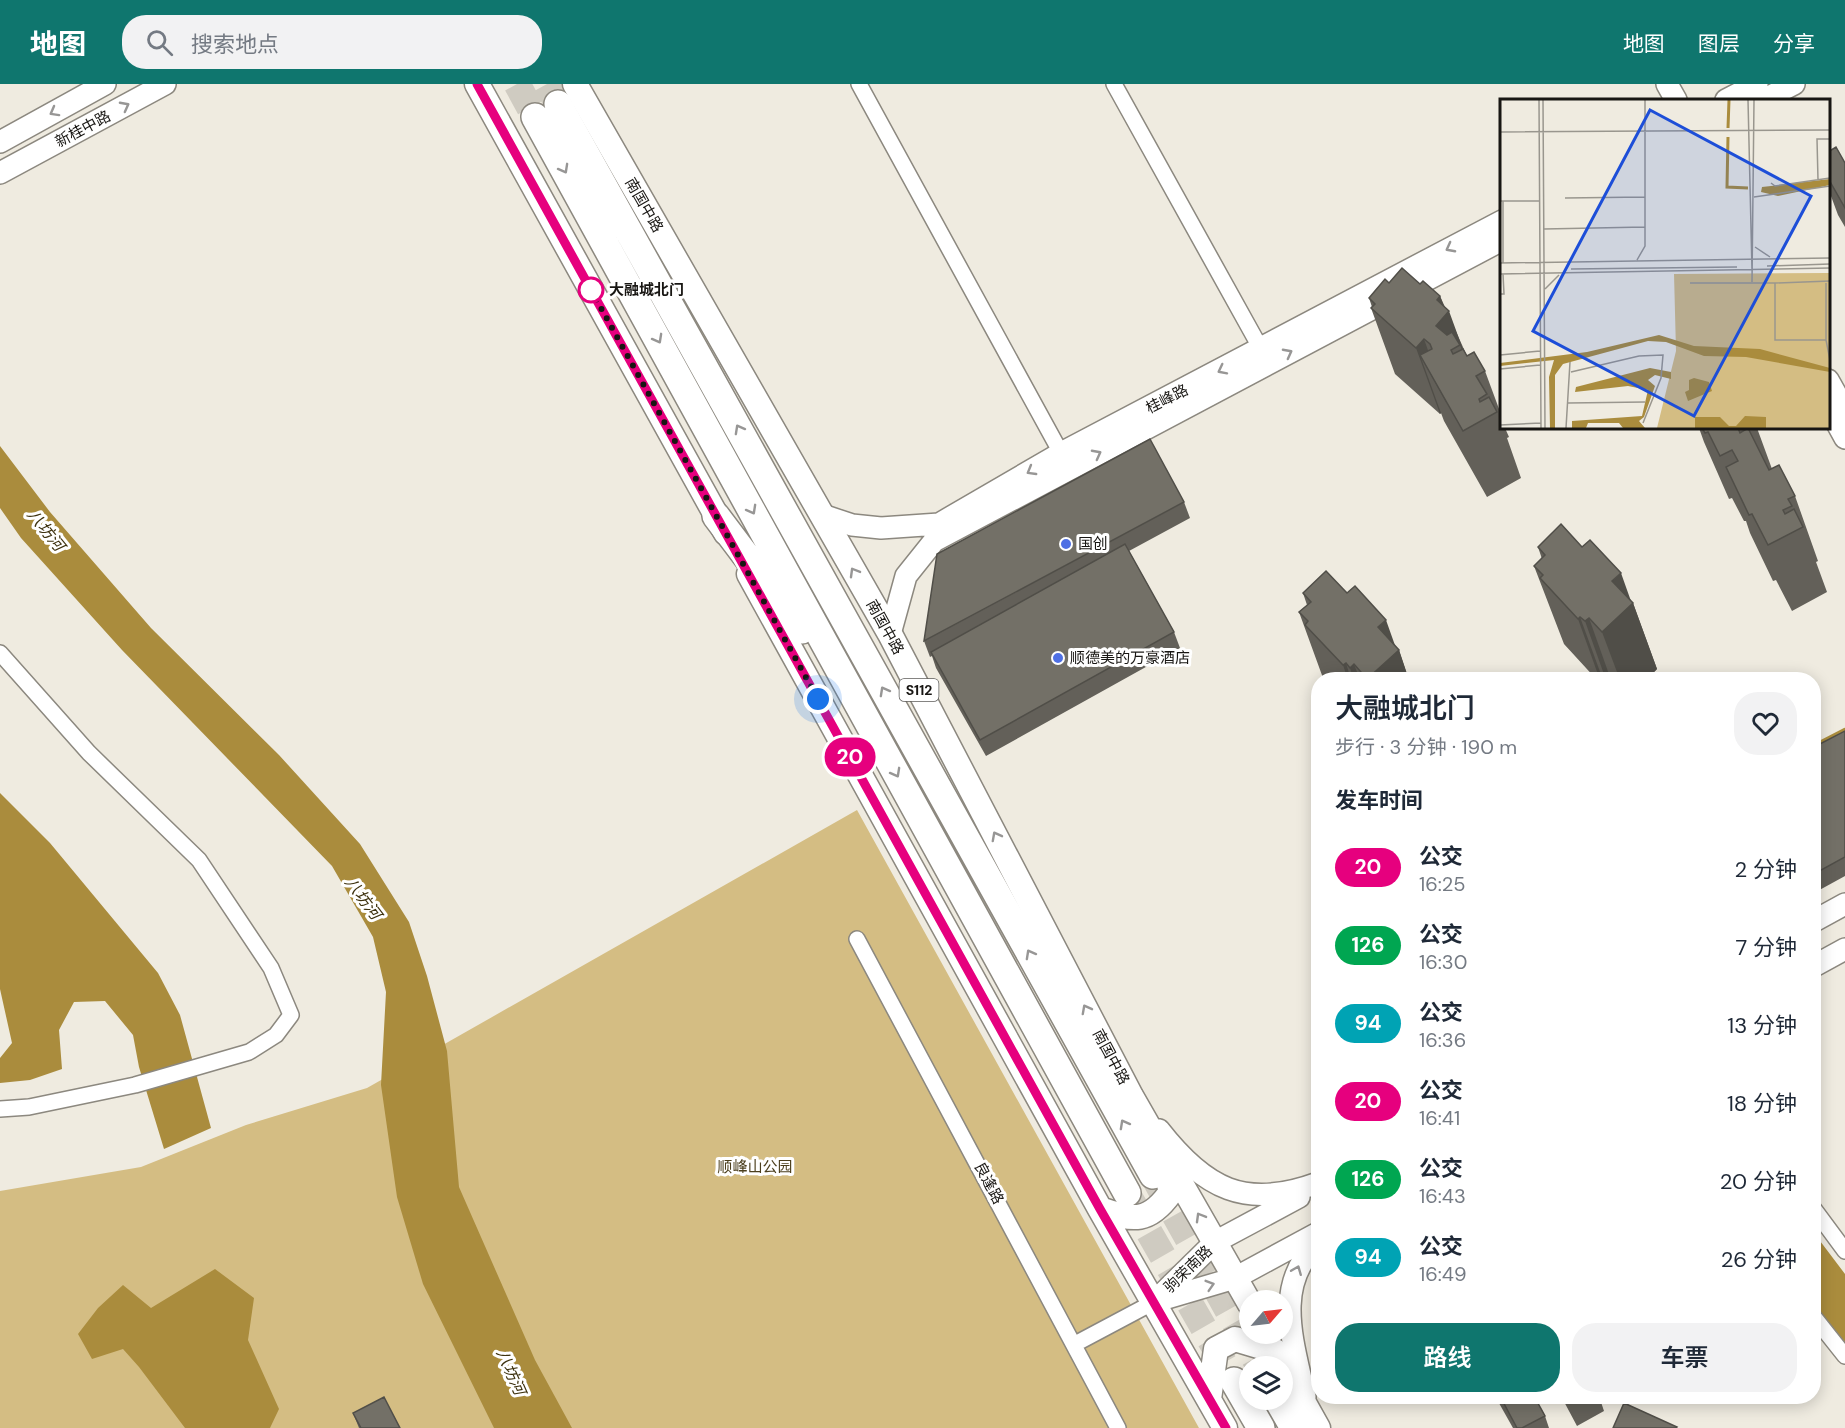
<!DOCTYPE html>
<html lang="zh">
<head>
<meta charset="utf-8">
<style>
	:root { --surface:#fff; --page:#f2f2f3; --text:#1f2937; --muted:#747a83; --accent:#0f766e }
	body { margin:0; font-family:"DM Sans","Noto Sans SC",sans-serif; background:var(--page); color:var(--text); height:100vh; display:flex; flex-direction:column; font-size:22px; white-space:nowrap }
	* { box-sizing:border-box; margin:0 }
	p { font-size:20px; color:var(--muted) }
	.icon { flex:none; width:33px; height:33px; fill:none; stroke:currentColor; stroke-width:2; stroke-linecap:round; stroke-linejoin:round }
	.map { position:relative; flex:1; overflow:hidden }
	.panel { position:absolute; left:1311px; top:588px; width:510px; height:732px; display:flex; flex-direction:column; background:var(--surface); border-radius:24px; box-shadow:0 3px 15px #0003 }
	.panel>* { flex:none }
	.badge { padding:0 12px; border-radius:20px; font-size:21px; line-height:39px }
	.needle { width:39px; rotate:62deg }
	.buttons { position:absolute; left:1239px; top:1206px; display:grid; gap:12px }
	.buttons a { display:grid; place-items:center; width:54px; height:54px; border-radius:50%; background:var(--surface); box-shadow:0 3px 15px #0003; font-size:30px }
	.you { position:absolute; width:30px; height:30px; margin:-15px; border:4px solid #fff; border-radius:50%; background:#1a73e8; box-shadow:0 0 0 9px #1a73e833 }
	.map>.badge { position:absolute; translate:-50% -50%; box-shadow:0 0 0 3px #fff }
	h2 { padding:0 24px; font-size:22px; line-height:54px }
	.round { display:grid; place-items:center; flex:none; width:63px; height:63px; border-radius:24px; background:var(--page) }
	.overview { display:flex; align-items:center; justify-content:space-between; height:102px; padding:0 24px }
	h1 { font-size:28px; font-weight:600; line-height:45px }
	.button { display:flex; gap:12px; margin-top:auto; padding:12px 24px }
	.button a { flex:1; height:69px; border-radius:24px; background:var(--accent); color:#fff; font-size:24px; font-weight:600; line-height:69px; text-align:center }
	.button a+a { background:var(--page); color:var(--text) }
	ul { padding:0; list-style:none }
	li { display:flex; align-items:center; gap:18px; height:78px; padding:0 24px }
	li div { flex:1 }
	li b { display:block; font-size:22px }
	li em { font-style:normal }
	li .badge { min-width:66px; font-weight:700; text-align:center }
	header { display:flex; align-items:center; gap:36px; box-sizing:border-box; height:84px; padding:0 30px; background:var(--accent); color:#fff }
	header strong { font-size:28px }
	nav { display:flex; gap:33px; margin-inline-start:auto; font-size:21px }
	.search { width:420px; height:54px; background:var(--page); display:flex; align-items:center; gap:15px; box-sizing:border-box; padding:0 21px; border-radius:24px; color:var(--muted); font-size:22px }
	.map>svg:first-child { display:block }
</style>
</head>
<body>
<header>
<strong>地图</strong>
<div class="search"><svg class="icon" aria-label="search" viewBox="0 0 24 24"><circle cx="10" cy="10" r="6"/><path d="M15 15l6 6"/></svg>搜索地点</div>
<nav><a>地图</a><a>图层</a><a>分享</a></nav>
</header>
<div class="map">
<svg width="1845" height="1344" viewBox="0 0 1845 1344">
	<rect width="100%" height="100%" fill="#efebe0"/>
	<!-- green -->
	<path fill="#d4bd83" d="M857 726 1199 1344H0V1107L141 1083 246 1041 367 1004Z"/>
	<!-- water -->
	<path fill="#aa8c3d" d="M0 362 50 428 151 544 279 671 360 760 409 838 427 892 447 967 459 1103 535 1276 572 1344H494L423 1200 397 1113 381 1001 386 908 373 853 332 782 122 566 21 454 0 424Z
		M0 709 50 759 158 889 180 931 211 1044 164 1065 139 983 133 951 105 917 74 918 59 946 62 985 30 996 0 999V974L12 959 0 905Z
		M1814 1149 1845 1190V1264L1814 1224Z
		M215 1185 254 1214 248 1256 279 1325 270 1344H185L139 1283 123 1265 92 1275 78 1250 98 1224 123 1201 151 1224Z"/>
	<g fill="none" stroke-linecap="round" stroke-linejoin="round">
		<!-- stream -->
		<path stroke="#aa8c3d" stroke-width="4.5" d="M1814 662 1845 646"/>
		<!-- highway-tunnel -->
		<path stroke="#cfcbc1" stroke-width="27" stroke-dasharray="27 14" stroke-linecap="butt" d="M517 0 535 33
			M547 0 558 20
			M1155 1095 1259 1282
			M1129 1113 1234 1297"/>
		<!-- street casing -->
		<g stroke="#8c887f" stroke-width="18">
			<path id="street" d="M859 0 1061 369
				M1114 0 1261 265
				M0 569 89 669 199 776 271 884 291 931 276 951 249 968 135 1001 29 1023 0 1025
				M857 855 1118 1344
				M1814 1125 1845 1167
				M1814 1233 1845 1272
				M1075 1260 1154 1218"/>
		</g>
		<!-- secondary casing -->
		<g stroke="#8c887f" stroke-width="24">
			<path id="secondary" d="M1667 0 1676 16
				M1726 16 1757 0
				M1763 16 1794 0
				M0 58 105 0
				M0 89 165 0
				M1828 296 1845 326
				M1828 323 1845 354
				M822 431 852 441 881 444 939 440 1061 369 1502 137
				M890 550 906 492 934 457 1502 156
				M1814 837 1845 820
				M1814 882 1845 865
				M1159 1046C1205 1105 1245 1126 1318 1099
				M1157 1217 1235 1194 1318 1149
				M1154 1218 1215 1158 1299 1113
				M1305 1313C1294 1260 1272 1201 1318 1159"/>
		</g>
		<!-- primary casing -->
		<g stroke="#8c887f" stroke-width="27">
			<path id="primary" d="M477 0 726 449
				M575 0 890 550 1131 1012 1250 1220
				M749 490 1100 1125 1225 1344
				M1100 1125C1134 1137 1149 1139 1171 1108L1164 1081
				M1275 1267 1318 1344
				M1209 1315 1216 1265 1235 1255 1265 1264 1281 1282"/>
		</g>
		<!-- highway casing -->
		<g stroke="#8c887f" stroke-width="30">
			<path id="highway" d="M558 20 1153 1091
				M535 33 1127 1109
				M716 432 802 546
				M1234 1297 1261 1344
				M1278 1316 1294 1344"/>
		</g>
		<!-- street -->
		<use href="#street" stroke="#fff" stroke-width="15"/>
		<!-- secondary -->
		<use href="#secondary" stroke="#fff" stroke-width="21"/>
		<!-- primary -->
		<use href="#primary" stroke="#fff" stroke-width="24"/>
		<!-- highway -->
		<use href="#highway" stroke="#fff" stroke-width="27"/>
	</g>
	<!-- wall -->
	<path fill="#636059" d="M1828 68 1845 79V143L1838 131 1828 104Z
		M1389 199 1420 200 1440 212 1467 272 1485 287 1502 333V344H1505L1509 353 1507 354 1521 394 1487 413 1444 337 1441 329 1440 330 1395 290 1371 224 1372 223 1369 214Z
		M1699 344H1757L1772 385 1795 412 1818 477 1816 478 1827 508 1792 527 1776 496 1773 497 1750 449 1746 437H1744L1732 414 1729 415 1704 358Z
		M1184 418 1190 434 1129 467 1174 548 1180 564 986 672 936 584 932 572 930 573 924 557Z
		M1538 463 1631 517 1633 519 1657 585 1646 596H1597L1564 560 1534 482 1542 475Z
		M1303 509 1396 563 1399 566 1409 596H1325L1323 594 1299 528 1307 521Z
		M1845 647V792L1814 809V663Z
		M1495 1312H1534L1545 1332 1549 1344H1513Z
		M1561 1312H1599L1604 1327 1577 1342Z
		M353 1329 400 1344H359Z"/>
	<!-- shaded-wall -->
	<path fill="#504e48" d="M1440 212 1447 230 1449 227 1473 293 1472 294 1460 261 1436 242 1437 216Z
		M1424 255 1447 320 1420 271 1441 329 1440 330 1416 264Z
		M1621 489 1632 520 1633 519 1657 585 1646 596H1620L1602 548 1612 497Z
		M1580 533 1603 596H1600L1578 535Z
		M1589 534 1611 596H1606L1585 537Z
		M1386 536 1397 567 1399 566 1409 596H1368L1378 543Z
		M1346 579 1351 596H1348L1343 581Z
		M1354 580 1360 596H1354L1350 584Z"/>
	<!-- building -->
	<path fill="#737067" stroke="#504e48" stroke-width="1.5" d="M1836 63 1845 79V124L1828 94V68Z
		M1402 184 1420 200 1423 197 1440 212 1437 216 1449 227 1436 242 1447 251 1452 248 1460 261 1451 266 1453 270 1463 265 1467 272 1474 268 1485 287 1476 292 1487 310 1479 315 1480 318 1489 313 1497 328 1463 347 1420 271 1432 265 1430 260 1424 255 1416 264 1371 224 1375 220 1369 214 1385 195 1389 199Z
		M1702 344H1738L1740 349 1748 344 1769 386 1779 381 1795 412 1788 415 1792 422 1783 426 1785 430 1794 425 1803 443 1768 461 1752 430 1749 431 1726 383 1738 377 1732 366 1720 372 1708 348 1705 349Z
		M1150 355 1184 418 924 557 937 470Z
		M1561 440 1582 463 1590 456 1621 489 1612 497 1633 519 1602 548 1589 534 1585 537 1580 533 1578 535 1540 494 1543 491 1534 482 1545 471 1538 463Z
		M1125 460 1174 548 980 656 931 568Z
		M1326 487 1347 509 1355 502 1386 536 1378 543 1399 566 1367 595 1354 580 1350 584 1346 579 1343 581 1305 541 1308 537 1299 528 1311 518 1303 509Z
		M1845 647V773L1814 790V663Z
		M1500 1312H1534L1545 1332 1522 1344H1517Z
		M1565 1312H1579L1568 1318Z
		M384 1313 400 1344H361L353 1329Z
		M1624 1319 1677 1343 1676 1344H1613Z"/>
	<!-- one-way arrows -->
	<defs><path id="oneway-chevron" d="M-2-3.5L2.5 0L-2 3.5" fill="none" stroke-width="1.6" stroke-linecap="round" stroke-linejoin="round" transform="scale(1.5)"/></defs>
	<g stroke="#979695">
		<use href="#oneway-chevron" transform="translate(125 22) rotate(-28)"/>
		<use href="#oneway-chevron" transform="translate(54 28) rotate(151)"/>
		<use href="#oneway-chevron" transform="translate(564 85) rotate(61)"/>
		<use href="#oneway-chevron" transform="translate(1450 164) rotate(152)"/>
		<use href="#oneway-chevron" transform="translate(658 255) rotate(61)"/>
		<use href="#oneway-chevron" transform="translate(1288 269) rotate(-28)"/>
		<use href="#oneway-chevron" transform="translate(1222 286) rotate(153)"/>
		<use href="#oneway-chevron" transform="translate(739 345) rotate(-119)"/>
		<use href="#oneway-chevron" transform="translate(1097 370) rotate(-28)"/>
		<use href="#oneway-chevron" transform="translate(1031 387) rotate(150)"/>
		<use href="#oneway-chevron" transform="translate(752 426) rotate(61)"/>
		<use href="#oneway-chevron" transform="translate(854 488) rotate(-120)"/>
		<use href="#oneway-chevron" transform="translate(884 607) rotate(-119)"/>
		<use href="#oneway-chevron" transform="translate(896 689) rotate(61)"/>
		<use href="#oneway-chevron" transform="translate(996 752) rotate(-118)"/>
		<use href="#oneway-chevron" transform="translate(1030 870) rotate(-119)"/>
		<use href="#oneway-chevron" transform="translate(1086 925) rotate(-118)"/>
		<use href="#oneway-chevron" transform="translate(1124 1040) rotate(-119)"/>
		<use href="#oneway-chevron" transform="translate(1200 1133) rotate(-120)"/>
		<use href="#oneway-chevron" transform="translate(1297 1186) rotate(-68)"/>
		<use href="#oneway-chevron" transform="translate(1210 1201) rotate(-17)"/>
	</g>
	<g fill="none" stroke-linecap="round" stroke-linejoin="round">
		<!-- line casing -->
		<g stroke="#fff" stroke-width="14">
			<path id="line" d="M477 0 1100 1125 1226 1344"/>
		</g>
		<!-- line -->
		<use href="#line" stroke="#e6007e" stroke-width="9"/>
		<!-- walk -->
		<path stroke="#181613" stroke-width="6" stroke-dasharray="0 10.8" d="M591 206 818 615"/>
	</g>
	<!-- markers -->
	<circle fill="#fff" stroke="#e6007e" stroke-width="3" cx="591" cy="206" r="12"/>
	<g fill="#4f70e4" stroke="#fff" stroke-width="2">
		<circle cx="1066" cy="460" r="6"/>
		<circle cx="1058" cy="574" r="6"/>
	</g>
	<g text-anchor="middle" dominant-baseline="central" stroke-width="6" stroke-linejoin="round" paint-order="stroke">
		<!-- shield labels -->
		<rect fill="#fff" stroke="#5d5c5a" stroke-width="1.5" x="899.5" y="595" width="39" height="22" rx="4.5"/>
		<g font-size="14" font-weight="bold" fill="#181613">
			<text x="919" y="606">S112</text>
		</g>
		<!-- street labels -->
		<g font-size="15" fill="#181613" stroke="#fff">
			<text transform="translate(83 45) rotate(-28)">新桂中路</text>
			<text transform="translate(644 121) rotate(60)">南国中路</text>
			<text transform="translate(1167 315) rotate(-27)">桂峰路</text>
			<text transform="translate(885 543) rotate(61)">南国中路</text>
			<text transform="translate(1111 973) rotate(62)">南国中路</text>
			<text transform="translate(989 1099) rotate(62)">良逢路</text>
			<text transform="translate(1188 1185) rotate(-44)">驹荣南路</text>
		</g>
		<!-- stop labels -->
		<g font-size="15" font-weight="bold" fill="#181613" stroke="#fff" text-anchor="start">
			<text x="609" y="206">大融城北门</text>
		</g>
		<!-- poi labels -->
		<g font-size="15" fill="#181613" stroke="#fff" text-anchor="start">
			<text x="1078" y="460">国创</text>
			<text x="1070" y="574">顺德美的万豪酒店</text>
		</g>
		<!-- park labels -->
		<g font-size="15" fill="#4b3e1c" stroke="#fff">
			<text x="755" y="1083">顺峰山公园</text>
		</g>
		<!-- water labels -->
		<g font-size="16" font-style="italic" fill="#3d310e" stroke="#fff">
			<text transform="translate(46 446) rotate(51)">八坊河</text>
			<text transform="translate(363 814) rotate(53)">八坊河</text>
			<text transform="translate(511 1288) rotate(66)">八坊河</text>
		</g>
	</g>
	<!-- overview -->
	<g transform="translate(1500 15)">
		<rect width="330" height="330" fill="#efebe0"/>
		<path d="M329 174 330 329H157L176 252 174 175Z" fill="#d4bd83"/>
		<path d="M330 80V86L278 97 261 93 262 88ZM159 236 194 247 260 250 330 269V273L246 258 204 257 166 243 148 242 63 265 55 276V329H50L49 278 54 261 0 267V264L87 253ZM150 269 171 273V280L155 276 148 281 155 287 144 318 139 322 145 329H123L119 324H88L86 329H72V322L142 317 148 291 128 287 75 293 76 288ZM194 279 209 283 212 292 188 302 185 293 189 291V281ZM245 317 266 318V329H195V318H220L229 327H236Z" fill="#aa8c3d"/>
		<path fill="none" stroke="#aa8c3d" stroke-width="3" d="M228 29 229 1M228 38 227 88 248 89"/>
		<path fill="none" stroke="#99968e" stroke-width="1.5" d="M39 1 41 329M43 1 45 329M248 1 252 171M0 33 330 31M318 81 317 40H330M271 84 275 87 330 79M254 98 330 87M65 99 145 98M0 102H39M3 102V164M44 130 145 128M255 148 270 158M137 161 145 147V1M0 164 330 159M267 167 330 165M71 170 237 168M0 175 330 169M252 183 254 1M190 184H275V241H326L330 261M275 184 330 182M326 184V241M45 190 59 176M0 195H4L3 175M0 256 40 252M0 270 40 266M71 273 139 257 163 256 161 279 143 324M68 304 145 303M0 326 41 324M66 329 70 263"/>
		<path fill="#1d4ed8" fill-opacity="0.15" stroke="#1d4ed8" stroke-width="3" d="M150 11 311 97 194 317 33 232Z"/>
		<rect width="330" height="330" fill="none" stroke="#181613" stroke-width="3"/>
	</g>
</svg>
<div class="buttons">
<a><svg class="needle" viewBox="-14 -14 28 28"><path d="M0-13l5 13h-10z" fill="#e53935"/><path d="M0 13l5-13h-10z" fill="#747a83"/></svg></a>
<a><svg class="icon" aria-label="layers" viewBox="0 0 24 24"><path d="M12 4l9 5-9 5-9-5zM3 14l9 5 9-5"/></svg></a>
</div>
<div class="you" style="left:818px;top:615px"></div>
<b class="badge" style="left:850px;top:673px;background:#e6007e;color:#fff">20</b>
<section class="panel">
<div class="overview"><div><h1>大融城北门</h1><p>步行 · 3 分钟 · 190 m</p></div><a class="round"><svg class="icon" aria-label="heart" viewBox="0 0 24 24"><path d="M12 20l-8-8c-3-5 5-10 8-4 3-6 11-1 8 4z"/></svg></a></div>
<h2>发车时间</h2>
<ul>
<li><span class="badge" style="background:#e6007e;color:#fff">20</span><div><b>公交</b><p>16:25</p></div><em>2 分钟</em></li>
<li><span class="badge" style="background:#00a651;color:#fff">126</span><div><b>公交</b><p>16:30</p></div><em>7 分钟</em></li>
<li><span class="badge" style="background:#00a3b4;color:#fff">94</span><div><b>公交</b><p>16:36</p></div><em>13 分钟</em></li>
<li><span class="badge" style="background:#e6007e;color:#fff">20</span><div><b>公交</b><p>16:41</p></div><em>18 分钟</em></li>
<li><span class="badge" style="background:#00a651;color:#fff">126</span><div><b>公交</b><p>16:43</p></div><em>20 分钟</em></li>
<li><span class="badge" style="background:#00a3b4;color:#fff">94</span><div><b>公交</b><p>16:49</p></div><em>26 分钟</em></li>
</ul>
<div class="button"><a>路线</a><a>车票</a></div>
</section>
</div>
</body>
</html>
